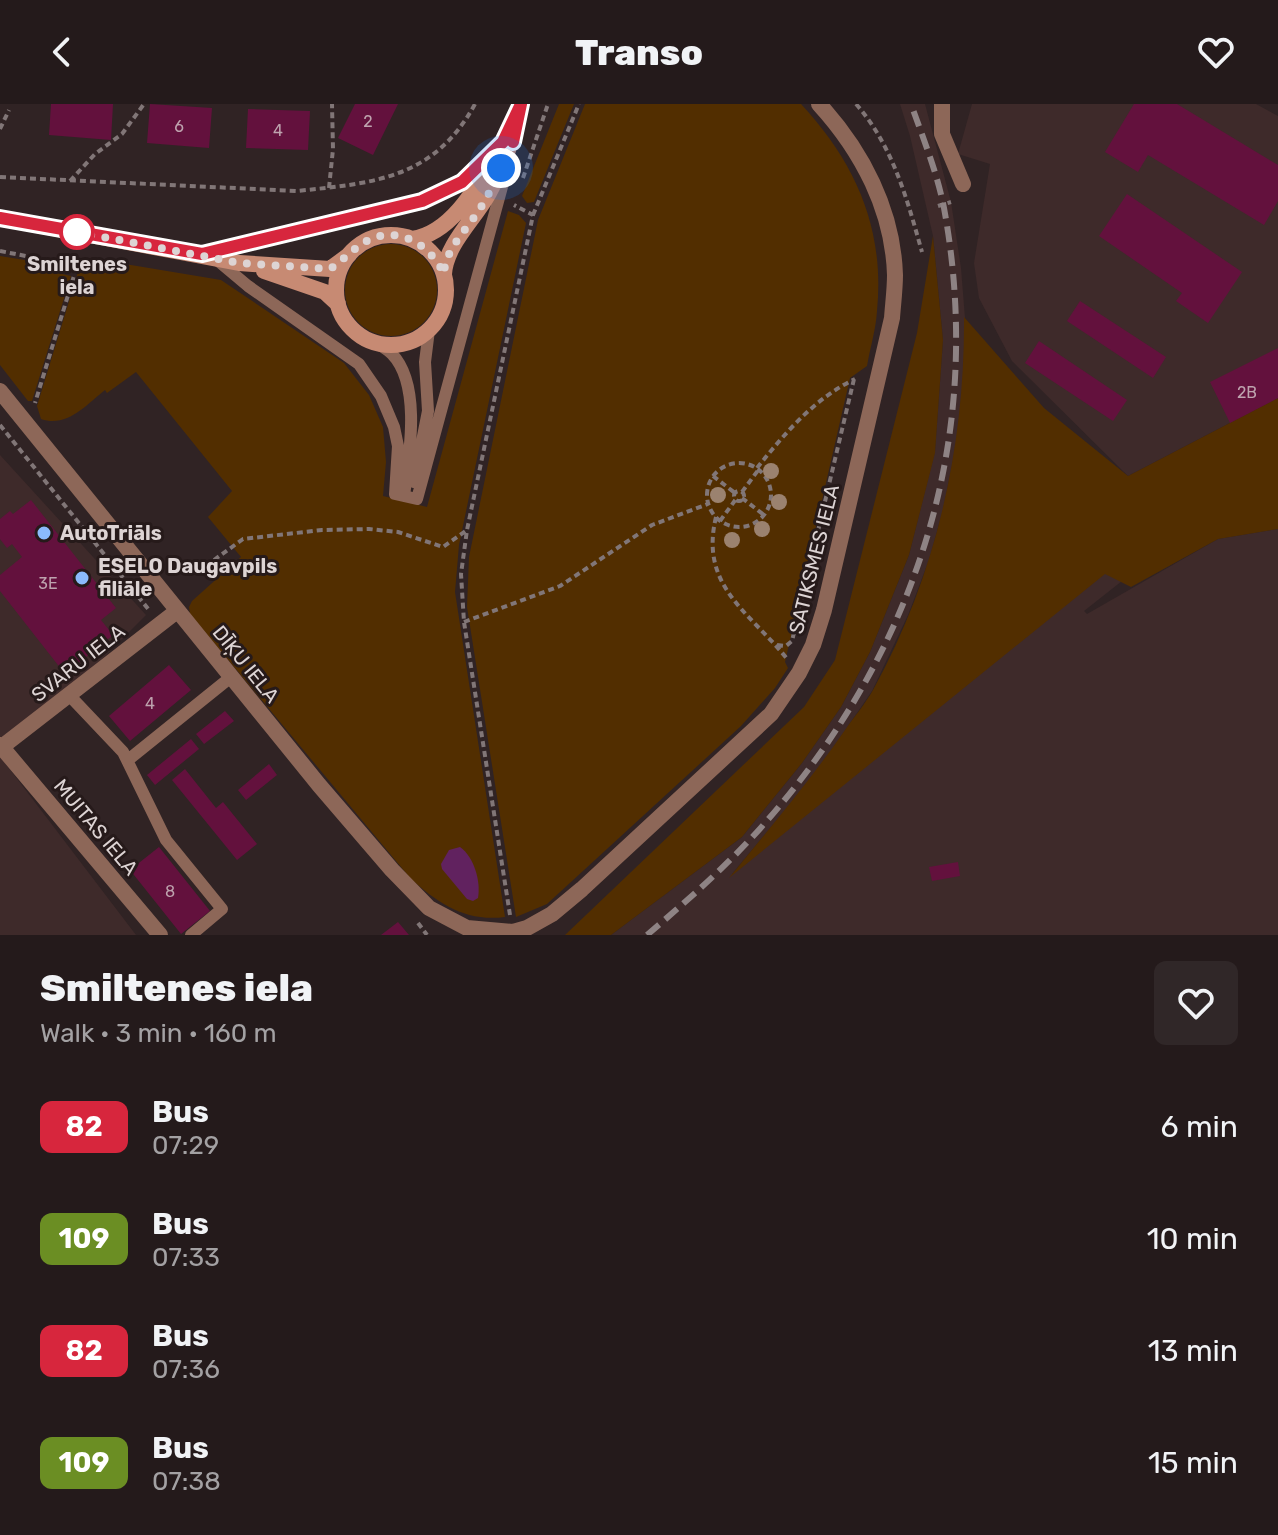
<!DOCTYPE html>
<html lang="en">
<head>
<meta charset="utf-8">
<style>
	:root { --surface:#241a1b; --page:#302728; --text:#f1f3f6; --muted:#a3a1a3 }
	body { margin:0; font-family:Rubik,sans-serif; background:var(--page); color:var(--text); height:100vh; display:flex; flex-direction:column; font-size:30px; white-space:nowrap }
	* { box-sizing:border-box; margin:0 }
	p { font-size:26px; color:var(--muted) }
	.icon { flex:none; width:44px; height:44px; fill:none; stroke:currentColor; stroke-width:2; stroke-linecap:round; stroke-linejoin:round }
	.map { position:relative; height:831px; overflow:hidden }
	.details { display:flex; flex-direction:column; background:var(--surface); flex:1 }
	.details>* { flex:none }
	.badge { padding:0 16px; border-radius:12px; font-size:28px; line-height:52px }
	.you { position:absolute; width:40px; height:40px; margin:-20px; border:6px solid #fff; border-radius:50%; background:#1a73e8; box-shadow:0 0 0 12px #1a73e833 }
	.map>.badge { position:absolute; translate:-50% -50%; box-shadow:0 0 0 4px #fff }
	.round { display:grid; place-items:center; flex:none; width:84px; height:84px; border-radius:12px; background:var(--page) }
	.headline { display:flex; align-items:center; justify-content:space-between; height:136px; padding:0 40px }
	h1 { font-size:38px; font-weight:800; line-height:60px }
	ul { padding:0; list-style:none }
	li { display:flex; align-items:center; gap:24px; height:112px; padding:0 40px }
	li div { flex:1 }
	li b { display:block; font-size:30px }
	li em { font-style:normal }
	li .badge { min-width:88px; font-weight:700; text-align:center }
	header { display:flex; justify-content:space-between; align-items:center; height:104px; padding:0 40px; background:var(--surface); font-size:36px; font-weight:800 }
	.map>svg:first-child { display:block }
</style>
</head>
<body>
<header><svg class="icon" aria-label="back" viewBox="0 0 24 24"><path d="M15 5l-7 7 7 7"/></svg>Transo<svg class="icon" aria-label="heart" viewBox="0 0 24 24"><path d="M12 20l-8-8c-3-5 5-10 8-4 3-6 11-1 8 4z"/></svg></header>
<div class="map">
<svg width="1278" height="831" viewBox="0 0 1278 831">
	<rect width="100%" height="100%" fill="#302324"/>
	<!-- built -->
	<path fill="#3e2a2a" d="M900 0H925L951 98 961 164 965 214 964 270 956 342 943 406 929 456 908 511 872 587 816 669 732 770 1220 376 1231 391 1084 507 1087 510 1218 435 1278 425V831H611L742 733 802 659 841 603 870 548 909 451 935 347 943 236 933 132 910 32Z
		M972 0H1256L1278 12V294L1128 372 1012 257 979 194 974 159 990 60 958 50Z
		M0 351 146 511 2 655 136 831H0Z"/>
	<!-- green -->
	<path fill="#522e00" d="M559 0H574L534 98 527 99 522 92Z
		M585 0H801C856 59 885 125 877 207 876 225 870 244 867 262L850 274 785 558 788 564 775 584 741 622 547 800 516 813 467 503 469 453 538 116Z
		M508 107 519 111 526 119 459 441 455 488 505 813C466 818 439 800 411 775L190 510 189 503 192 497 241 453 208 413 232 387 136 268 107 289 105 286C86 301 67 324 41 315L37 302 81 158 131 161 221 176 344 259 369 291 383 323 386 358 383 392 427 403Z
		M933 132 943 236 935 349 909 451 870 548 841 603 802 659 742 733 611 831H565L804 603 835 556 917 229Z
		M345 186a46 46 0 1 1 92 0a46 46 0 1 1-92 0Z
		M0 152 56 161 54 168 71 172 32 297H28L0 261Z
		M964 213 1044 304 1128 372 1278 294V425L1218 435 1131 483 1105 470 729 774C769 725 809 678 845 626 854 613 865 600 873 586 936 472 965 343 964 213Z"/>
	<!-- water -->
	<path fill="#61225f" d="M460 743C474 753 481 777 478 794L473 797 467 795 442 765 441 760 449 746Z"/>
	<!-- building -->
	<path fill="#63113d" d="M51 0H113L111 36 49 31Z
		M150 0 212 4 209 44 147 39Z
		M355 0H398L373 51 338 34Z
		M1134 0H1177L1278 61V97L1264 121 1148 51 1138 68 1105 48Z
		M248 5 310 7 308 46 246 44Z
		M1127 90 1242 168 1208 219 1176 197 1182 189 1099 132Z
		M1080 197 1166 253 1153 274 1067 217Z
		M1039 237 1127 296 1113 317 1025 259Z
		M1278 244V294L1230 319 1210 278Z
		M31 396 116 504 101 516 113 531 65 570 0 487V471L22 453 12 440 7 444 0 435V415L10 407 13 410Z
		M169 561 191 586 130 637 109 612Z
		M225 607 234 617 204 640 196 630Z
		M191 635 199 645 155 681 147 671Z
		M269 660 277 671 246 696 238 686Z
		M185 665 216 704 223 698 257 740 237 756 172 676Z
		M159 743 210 807 181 830 130 766Z
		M958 758 960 772 932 777 929 763Z
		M398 818 409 831H381Z"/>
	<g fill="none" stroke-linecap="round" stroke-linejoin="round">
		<!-- path -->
		<path stroke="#817677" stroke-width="4" stroke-dasharray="6 4" stroke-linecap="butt" d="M856 0C893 42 907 95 922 148
			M0 25 9 6
			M0 73 297 87C374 79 434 75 475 0
			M523 74 548 0
			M70 77 95 50 122 30 144 0
			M329 84 333 45 332 0
			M938 102 951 98
			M533 111 579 0
			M0 147 77 162 35 299
			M0 321 149 506
			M707 391a32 32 0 1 1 64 0a32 32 0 1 1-64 0Z
			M757 364C785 329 815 294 855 275
			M713 372 735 389
			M734 392a5 5 0 1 1 10 0a5 5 0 1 1-10 0Z
			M742 388 759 365
			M742 394 764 411
			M716 413C699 483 750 508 788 556
			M720 417 736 395
			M214 456 243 435 322 426 369 425 398 428 443 443 467 426
			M464 518 560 482 652 421 708 400
			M777 541 786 542 792 537 854 275
			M510 811 464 518 461 470 467 426 533 111 514 101
			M418 819 427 831"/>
		<!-- lane -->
		<path stroke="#8d6758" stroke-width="12" d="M217 156 248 182 359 260 381 292 394 323 398 342 395 390 417 395 506 68
			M377 239C381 242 388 246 392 250 422 281 409 353 404 392
			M414 378 428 307 425 258 429 226
			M69 591 123 648 166 736 222 805 191 831
			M128 656 231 573"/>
		<!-- street -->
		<path stroke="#8d6758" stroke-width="16" d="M942 0V30L963 80
			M0 287 319 681 392 766 429 804 467 824 513 828 527 824 552 810 582 785 771 610 799 569 813 541 824 506 892 214C893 200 895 185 895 171 893 106 862 47 819 0
			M0 641 160 831
			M3 642 177 507"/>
		<!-- secondary -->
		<path stroke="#c78a73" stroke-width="16" d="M0 114 239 159 330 165 349 151
			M336 186a55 55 0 1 1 110 0a55 55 0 1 1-110 0Z
			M412 135C449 130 474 88 491 58
			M207 149 422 97 462 78 503 38
			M264 167 325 188 338 200
			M444 170C446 140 475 115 489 89 505 60 514 32 521 0"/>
		<!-- rail -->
		<path stroke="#8e8384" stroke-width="6" stroke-dasharray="16 8" stroke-linecap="butt" d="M647 831C688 796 729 760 765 719 917 546 986 332 944 104 937 68 923 34 911 0"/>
	</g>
	<!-- trees -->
	<g fill="#9b826f">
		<circle cx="771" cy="367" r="8"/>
		<circle cx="718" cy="391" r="8"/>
		<circle cx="779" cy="398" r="8"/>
		<circle cx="762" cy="425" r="8"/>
		<circle cx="732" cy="436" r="8"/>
	</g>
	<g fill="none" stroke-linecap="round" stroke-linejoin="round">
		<!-- line casing -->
		<g stroke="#fff" stroke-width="18">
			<path id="line" d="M0 114 202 150 422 97 462 78 503 38 521 0 513 38"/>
		</g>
		<!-- line -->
		<use href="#line" stroke="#d7263d" stroke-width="12"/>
		<!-- walk -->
		<path stroke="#ddd4d4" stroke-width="8" stroke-dasharray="0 14.4" d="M77 128 239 159 330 165C341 158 350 148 360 141 393 118 429 138 444 170 445 146 464 129 477 109 487 95 494 79 501 64"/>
	</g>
	<!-- markers -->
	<circle fill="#fff" stroke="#d7263d" stroke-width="4" cx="77" cy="128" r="16"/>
	<g fill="#8bbafc" stroke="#261a1a" stroke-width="3">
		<circle cx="44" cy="429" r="8"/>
		<circle cx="82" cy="474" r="8"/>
	</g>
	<g text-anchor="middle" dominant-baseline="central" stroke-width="6" stroke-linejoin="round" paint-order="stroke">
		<!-- number labels -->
		<g font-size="16" fill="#bea3ae">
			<text x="368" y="17">2</text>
			<text x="179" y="22">6</text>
			<text x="278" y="26">4</text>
			<text x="1247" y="288">2B</text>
			<text x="48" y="479">3E</text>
			<text x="150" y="599">4</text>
			<text x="170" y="787">8</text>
		</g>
		<!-- stop labels -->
		<g font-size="20" font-weight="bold" fill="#ddd4d4" stroke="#261a1a">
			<text x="77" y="160">Smiltenes<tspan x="77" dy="23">iela</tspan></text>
		</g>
		<!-- poi labels -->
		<g font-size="20" font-weight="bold" fill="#ddd4d4" stroke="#261a1a" text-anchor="start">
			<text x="60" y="429">AutoTriāls</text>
			<text x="98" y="462">ESELO Daugavpils<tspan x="98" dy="23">filiāle</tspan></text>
		</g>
		<!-- street labels -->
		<g font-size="20" fill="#ddd4d4" stroke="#261a1a">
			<text transform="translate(814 455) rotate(-76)">SATIKSMES IELA</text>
			<text transform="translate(78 559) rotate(-38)">SVARU IELA</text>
			<text transform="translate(246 560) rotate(51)">DĪĶU IELA</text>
			<text transform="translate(96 723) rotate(50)">MUITAS IELA</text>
		</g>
	</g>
</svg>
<div class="you" style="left:501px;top:64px"></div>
</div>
<section class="details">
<div class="headline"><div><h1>Smiltenes iela</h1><p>Walk · 3 min · 160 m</p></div><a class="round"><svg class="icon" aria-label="heart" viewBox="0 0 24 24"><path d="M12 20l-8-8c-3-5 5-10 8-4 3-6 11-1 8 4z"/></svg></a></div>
<ul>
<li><span class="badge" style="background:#d7263d;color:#fff">82</span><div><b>Bus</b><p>07:29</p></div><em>6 min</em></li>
<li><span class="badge" style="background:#6b8e23;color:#fff">109</span><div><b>Bus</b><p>07:33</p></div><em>10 min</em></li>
<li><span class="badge" style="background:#d7263d;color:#fff">82</span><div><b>Bus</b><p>07:36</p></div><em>13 min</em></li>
<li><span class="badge" style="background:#6b8e23;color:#fff">109</span><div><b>Bus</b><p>07:38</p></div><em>15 min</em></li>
</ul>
</section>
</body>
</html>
